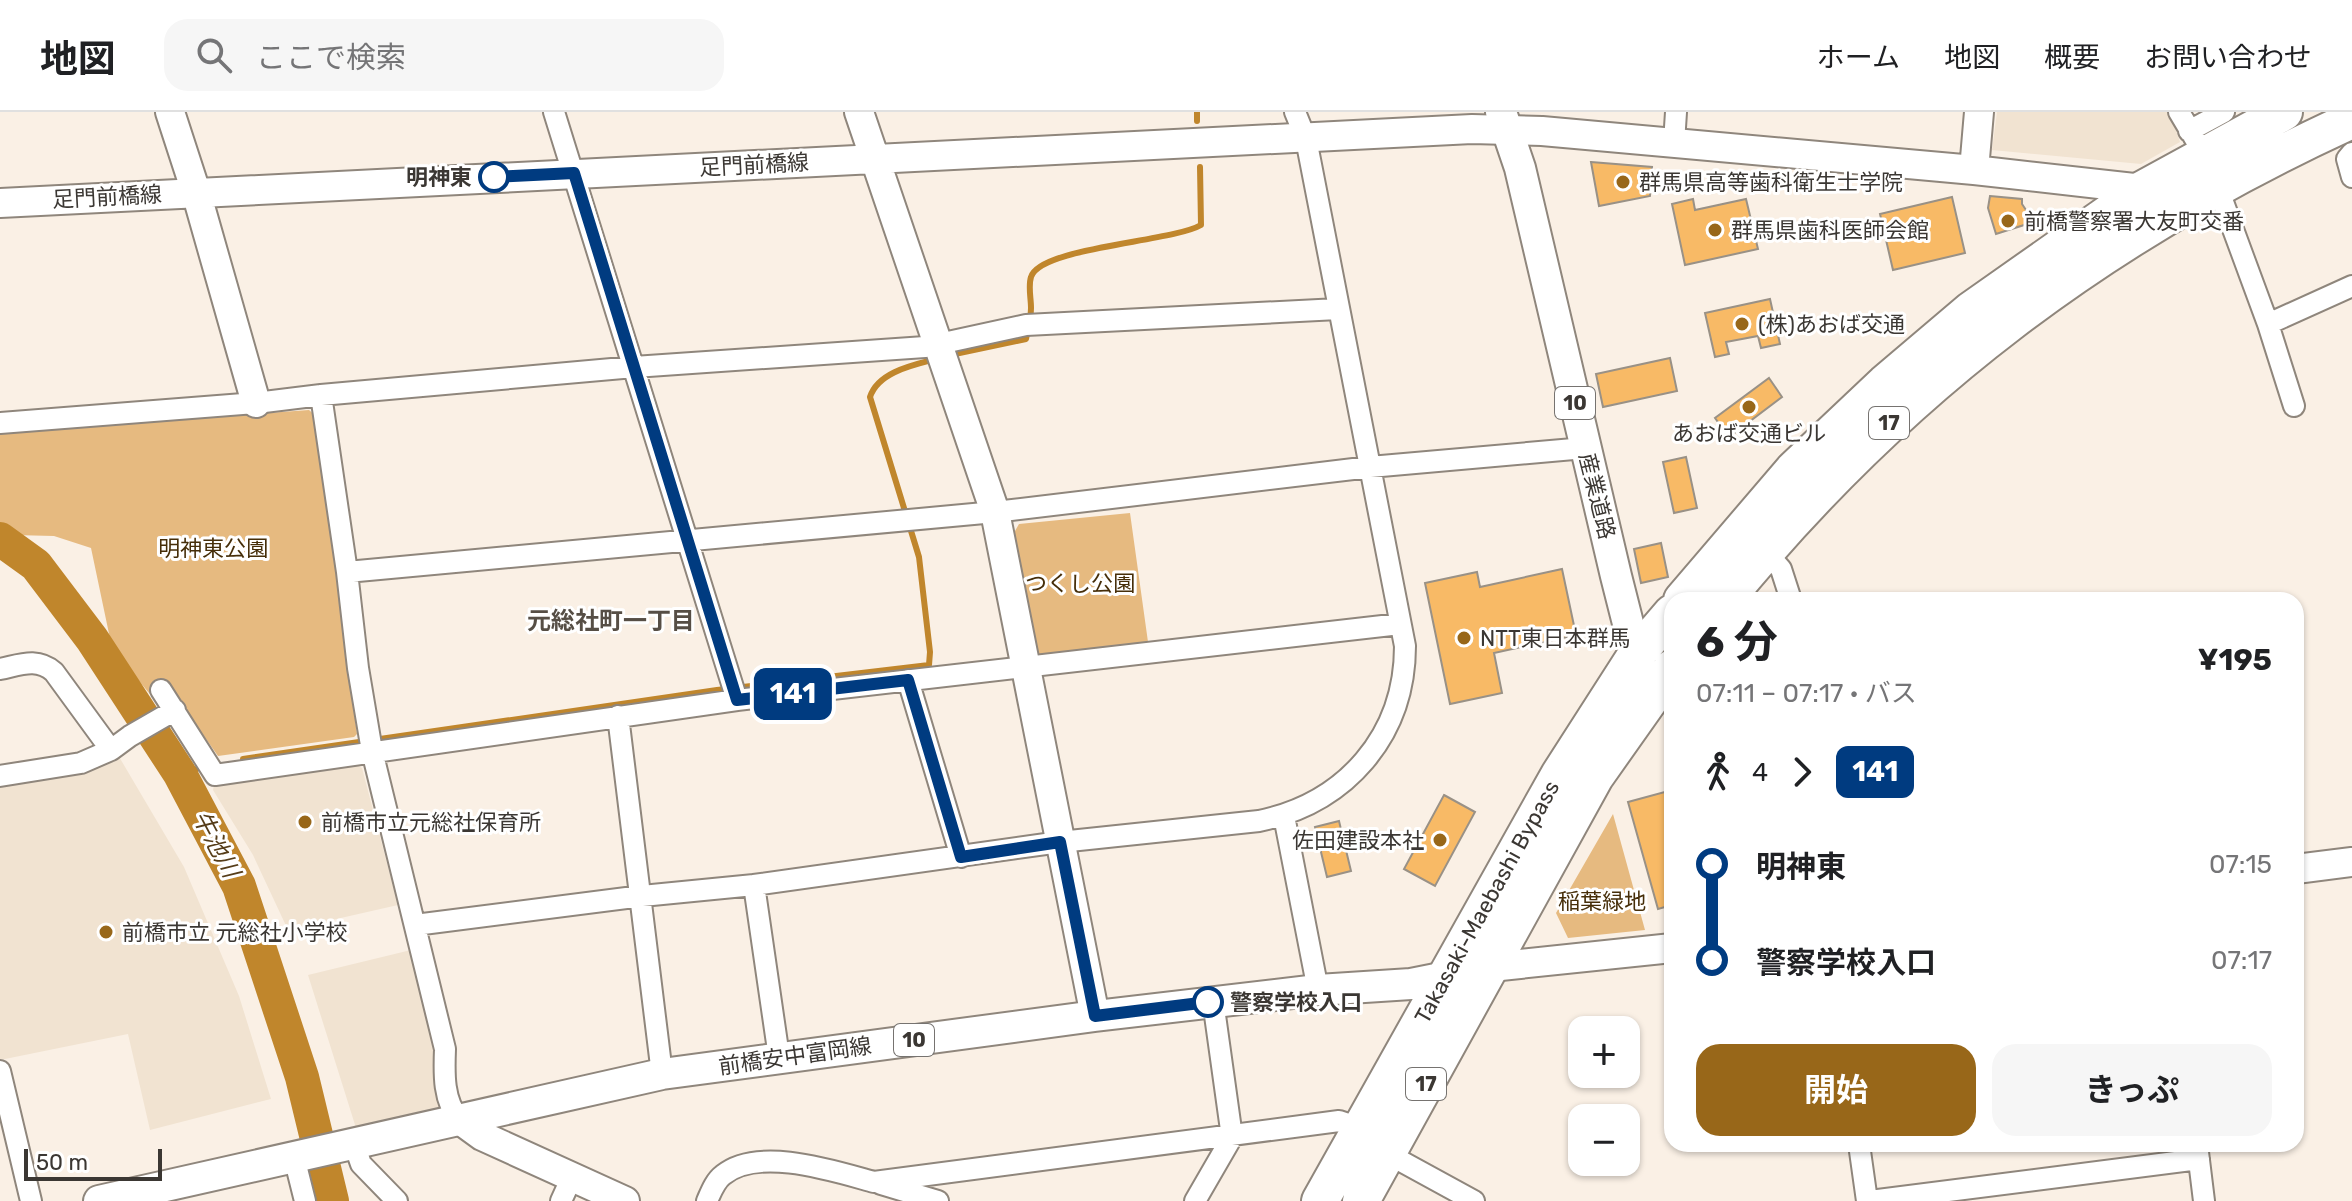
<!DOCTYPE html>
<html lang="ja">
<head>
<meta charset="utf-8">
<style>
	:root { --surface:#fff; --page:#f6f6f6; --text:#202124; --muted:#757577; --line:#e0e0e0; --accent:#986719 }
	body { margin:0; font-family:Rubik,"Noto Sans JP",sans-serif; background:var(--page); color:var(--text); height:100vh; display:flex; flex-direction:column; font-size:30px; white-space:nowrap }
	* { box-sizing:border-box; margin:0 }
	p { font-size:26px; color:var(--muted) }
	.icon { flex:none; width:44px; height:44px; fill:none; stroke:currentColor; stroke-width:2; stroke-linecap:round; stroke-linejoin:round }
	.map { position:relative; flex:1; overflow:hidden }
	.details { position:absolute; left:1664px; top:480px; width:640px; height:560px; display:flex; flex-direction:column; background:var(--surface); border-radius:24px; box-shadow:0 2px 6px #0004 }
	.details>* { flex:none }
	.badge { padding:0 16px; border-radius:12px; font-size:28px; line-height:52px }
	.buttons { position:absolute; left:1568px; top:904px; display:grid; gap:16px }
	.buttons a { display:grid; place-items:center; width:72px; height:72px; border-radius:16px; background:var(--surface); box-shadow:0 2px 6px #0004; font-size:40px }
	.scale { position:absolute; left:24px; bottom:20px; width:138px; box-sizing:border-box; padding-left:8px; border:4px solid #3b3733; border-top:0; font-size:22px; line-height:28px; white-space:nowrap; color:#3b3733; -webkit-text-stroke:6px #fff; paint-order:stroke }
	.map>.badge { position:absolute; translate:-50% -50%; box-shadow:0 0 0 4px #fff }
	.legs { display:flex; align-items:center; gap:12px; height:88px; padding:0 32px; font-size:26px }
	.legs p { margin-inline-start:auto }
	.summary { display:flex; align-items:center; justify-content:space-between; height:136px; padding:0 32px }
	h1 { font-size:44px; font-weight:700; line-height:60px }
	.action { display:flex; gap:16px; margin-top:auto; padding:16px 32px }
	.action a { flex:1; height:92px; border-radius:24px; background:var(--accent); color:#fff; font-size:32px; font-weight:700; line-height:92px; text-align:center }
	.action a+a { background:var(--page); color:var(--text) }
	ul { padding:0 32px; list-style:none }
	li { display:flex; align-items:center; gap:28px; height:96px; font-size:30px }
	li i { display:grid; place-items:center; width:12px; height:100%; margin:0 10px; background:currentColor }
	li i::after { content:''; width:20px; height:20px; margin:-10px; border:6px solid; border-radius:50%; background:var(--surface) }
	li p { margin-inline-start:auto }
	li:first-child i { background:linear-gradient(#0000 50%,currentColor 0) }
	li:last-child i { background:linear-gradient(currentColor 50%,#0000 0) }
	header { display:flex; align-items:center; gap:48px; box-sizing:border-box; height:112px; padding:0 40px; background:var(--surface); border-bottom:2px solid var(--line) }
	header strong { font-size:38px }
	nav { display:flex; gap:44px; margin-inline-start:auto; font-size:28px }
	.search { width:560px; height:72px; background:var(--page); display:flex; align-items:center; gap:20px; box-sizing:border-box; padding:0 28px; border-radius:24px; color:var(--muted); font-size:30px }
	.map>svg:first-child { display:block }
</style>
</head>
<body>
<header>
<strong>地図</strong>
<div class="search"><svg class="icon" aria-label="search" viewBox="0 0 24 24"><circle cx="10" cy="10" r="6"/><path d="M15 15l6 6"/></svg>ここで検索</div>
<nav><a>ホーム</a><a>地図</a><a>概要</a><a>お問い合わせ</a></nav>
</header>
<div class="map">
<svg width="2352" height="1089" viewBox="0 0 2352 1089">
	<rect width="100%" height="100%" fill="#faf0e5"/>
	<!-- built -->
	<path fill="#f1e3d1" d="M1997 0H2170L2180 30 2141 52 1992 38Z
		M118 643 184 755 239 884 271 987 150 1018 128 922 0 948V673Z
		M352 650 362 656 398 793 288 818 253 743 213 678 214 672Z
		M411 838 435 938 433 965 443 996 356 1016 308 863Z"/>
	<!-- green -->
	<path fill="#e6ba80" d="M309 298 317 305 357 622 354 625 218 644 175 583 163 598 112 536 91 436 54 424 13 423 0 411V320Z
		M1130 401 1148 530 1140 539 1045 549 1034 542 1011 426 1019 412Z
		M1613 702 1645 818 1568 826 1556 801Z"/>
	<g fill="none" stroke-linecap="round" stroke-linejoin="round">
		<!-- stream -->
		<path stroke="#c0862c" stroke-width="6" d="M1197 0V9
			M950 243 1026 227C1028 217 1031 206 1031 196 1031 186 1028 174 1031 165 1040 135 1172 130 1201 113L1200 55
			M243 647 717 578 929 553 930 540 919 445 870 285C878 260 913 253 936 247
			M180 662 200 656"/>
		<!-- river -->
		<path stroke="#c0862c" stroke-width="34" d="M0 427 36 453 92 527 180 662 239 774 302 965 332 1089"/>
	</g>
	<!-- building -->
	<path fill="#f8ba66" stroke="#999186" stroke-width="2" d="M1591 50 1652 55 1650 84 1599 94Z
		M1990 84 2022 87V92L2028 101V109L2024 113 1996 122 1988 96Z
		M1952 85 1965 141 1893 158 1880 102Z
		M1693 87 1695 98 1746 87 1758 137 1685 153 1672 92Z
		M1770 187 1780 232 1761 236 1758 224 1726 230 1729 242 1715 245 1705 201Z
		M1670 246 1677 279 1603 295 1596 262Z
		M1769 266 1782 285 1729 325 1715 306Z
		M1686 345 1697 396 1674 401 1663 350Z
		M1661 431 1668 465 1641 471 1634 437Z
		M1562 457 1576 523 1494 541 1502 581 1450 592 1425 471 1477 460 1480 475Z
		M1672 678V793L1658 797 1628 690Z
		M1444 683 1475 700 1435 774 1404 757Z
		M1339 709 1351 759 1327 765 1315 715Z"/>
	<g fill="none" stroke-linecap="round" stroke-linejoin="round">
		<!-- street casing -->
		<g stroke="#8f867c" stroke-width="24">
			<path id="street" d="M554 0 737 588
				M2179 0 2204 42
				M2189 19 2224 0
				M1674 31 1676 0
				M2352 41 2347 47 2352 65
				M2215 76 2223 90 2268 212 2294 294
				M2268 212 2352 174
				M321 283 347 460 358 556 372 639 445 937C444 961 443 990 460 1008
				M0 311 256 291 321 283 634 255 925 235 1026 213 1338 197
				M1766 440 1781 457 1791 488
				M347 460 995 400 1370 355 1585 336
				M0 557C20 553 37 545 54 560L111 638
				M908 568 961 745
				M161 578 215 663 737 588 1400 512
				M618 604 662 962
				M0 664 81 651 111 638 130 624 175 598
				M1284 704 1318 878
				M754 773 779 945
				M415 813 642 784 754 773 1060 730 1259 709C1346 691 1405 624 1405 534L1306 27 1295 0
				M0 959 31 1089
				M354 1032 361 1052 397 1089
				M1859 1032 1867 1089
				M2197 1032 2204 1089
				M1388 1042 1474 1089
				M294 1045 305 1089
				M881 1072 938 1089
				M561 1089 572 1065
				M707 1089C711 1080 715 1069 723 1063 758 1034 834 1059 874 1070L1339 1009 1360 1016
				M1195 1089 1232 1025 1213 889
				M1870 1089 2199 1047"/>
		</g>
		<!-- secondary casing -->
		<g stroke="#8f867c" stroke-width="32">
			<path id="secondary" d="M170 0 196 80 256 291
				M859 0 995 400 1095 904
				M1974 58 1979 0
				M0 91 1472 17 1542 19 1974 58 2143 77 2154 80
				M2296 757 2352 750
				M1491 855 1672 836
				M460 1008 482 1024 625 1089"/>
		</g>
		<!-- primary casing -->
		<g stroke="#8f867c" stroke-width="34">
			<path id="primary" d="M1501 0 1520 56 1616 464 1636 543 1643 560
				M99 1089 662 962 1095 904 1318 878 1411 872 1461 862"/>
		</g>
		<!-- highway casing -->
		<g stroke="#8f867c" stroke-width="40">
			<path id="highway" d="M1682 488 1794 357 1885 271 1971 198 2143 77 2284 0
				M1725 488C1899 275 2102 122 2352 8
				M1320 1089 1559 663 1636 543 1672 501
				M1361 1089 1595 665 1672 556"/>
		</g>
		<!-- street -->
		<use href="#street" stroke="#fff" stroke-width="20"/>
		<!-- secondary -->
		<use href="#secondary" stroke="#fff" stroke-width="28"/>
		<!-- primary -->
		<use href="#primary" stroke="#fff" stroke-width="30"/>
		<!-- highway -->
		<use href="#highway" stroke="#fff" stroke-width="36"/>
	</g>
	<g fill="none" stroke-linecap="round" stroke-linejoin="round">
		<!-- line-1 casing -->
		<g stroke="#fff" stroke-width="18">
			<path id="line-1" d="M494 65 574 61 737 588 908 568 961 745 1060 730 1095 904 1208 890"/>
		</g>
		<!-- line-1 -->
		<use href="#line-1" stroke="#003b80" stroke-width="12"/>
	</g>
	<!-- markers -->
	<g fill="#fff" stroke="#003b80" stroke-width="4">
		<circle cx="494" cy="65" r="14"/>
		<circle cx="1208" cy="890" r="14"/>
	</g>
	<g fill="#986719" stroke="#fff" stroke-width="3">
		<circle cx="1623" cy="70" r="8"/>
		<circle cx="2008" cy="109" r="8"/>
		<circle cx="1715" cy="118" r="8"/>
		<circle cx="1742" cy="212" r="8"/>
		<circle cx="1749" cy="295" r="8"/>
		<circle cx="1464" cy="526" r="8"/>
		<circle cx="305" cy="710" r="8"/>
		<circle cx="1440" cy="728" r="8"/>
		<circle cx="106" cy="820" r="8"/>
	</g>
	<g text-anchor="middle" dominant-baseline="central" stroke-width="6" stroke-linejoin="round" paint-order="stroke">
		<!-- shield labels -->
		<g fill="#fff" stroke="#767370" stroke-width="2">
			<rect x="1555" y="275" width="40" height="32" rx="6"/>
			<rect x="1869" y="295" width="40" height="32" rx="6"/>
			<rect x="894" y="912" width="40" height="32" rx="6"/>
			<rect x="1406" y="956" width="40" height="32" rx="6"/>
		</g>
		<g font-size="20" font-weight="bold" fill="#3b3733">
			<text x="1575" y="291">10</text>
			<text x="1889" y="311">17</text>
			<text x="914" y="928">10</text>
			<text x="1426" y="972">17</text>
		</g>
		<!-- street labels -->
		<g font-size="22" fill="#3b3733" stroke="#fff">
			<text transform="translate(754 53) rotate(-3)">足門前橋線</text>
			<text transform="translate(107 85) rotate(-3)">足門前橋線</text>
			<text transform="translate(1597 384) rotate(76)">産業道路</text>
			<text transform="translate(1487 790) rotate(-61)">Takasaki-Maebashi Bypass</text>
			<text transform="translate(795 944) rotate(-8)">前橋安中富岡線</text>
		</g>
		<!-- stop labels -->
		<g font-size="22" font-weight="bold" fill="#3b3733" stroke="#fff" text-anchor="end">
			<text x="472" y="65">明神東</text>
			<text x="1230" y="890" text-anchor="start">警察学校入口</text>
		</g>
		<!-- poi labels -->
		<g font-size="22" fill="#3b3733" stroke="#fff" text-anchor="start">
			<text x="1639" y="70">群馬県高等歯科衛生士学院</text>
			<text x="2024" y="109">前橋警察署大友町交番</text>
			<text x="1731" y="118">群馬県歯科医師会館</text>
			<text x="1758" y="212">(株)あおば交通</text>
			<text x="1749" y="321" text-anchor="middle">あおば交通ビル</text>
			<text x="1480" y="526">NTT東日本群馬</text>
			<text x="321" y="710">前橋市立元総社保育所</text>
			<text x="1424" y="728" text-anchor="end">佐田建設本社</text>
			<text x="122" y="820">前橋市立 元総社小学校</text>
		</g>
		<!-- park labels -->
		<g font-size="22" fill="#462e09" stroke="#fff">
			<text x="213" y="436">明神東公園</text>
			<text x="1080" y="471">つくし公園</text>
			<text x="1602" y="789">稲葉緑地</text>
		</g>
		<!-- neighbourhood labels -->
		<g font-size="24" font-weight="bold" fill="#564e45" stroke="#fff">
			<text x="611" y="509">元総社町一丁目</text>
		</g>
		<!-- water labels -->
		<g font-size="24" font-style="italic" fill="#563d19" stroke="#fff">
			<text transform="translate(216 732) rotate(62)">牛池川</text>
		</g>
	</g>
</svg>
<div class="buttons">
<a>+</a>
<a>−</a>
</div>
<div class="scale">50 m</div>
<b class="badge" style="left:793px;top:582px;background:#003b80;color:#fff">141</b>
<section class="details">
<div class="summary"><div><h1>6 分</h1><p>07:11 – 07:17 · バス</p></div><b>¥195</b></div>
<div class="legs"><svg class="icon" aria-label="walk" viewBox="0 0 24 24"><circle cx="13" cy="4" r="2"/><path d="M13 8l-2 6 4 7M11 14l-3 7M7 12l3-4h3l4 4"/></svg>4<svg class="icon" aria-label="forward" viewBox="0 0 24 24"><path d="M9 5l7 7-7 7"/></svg><b class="badge" style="background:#003b80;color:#fff">141</b></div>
<ul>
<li><i style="color:#003b80"></i><b>明神東</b><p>07:15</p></li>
<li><i style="color:#003b80"></i><b>警察学校入口</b><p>07:17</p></li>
</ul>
<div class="action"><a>開始</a><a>きっぷ</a></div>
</section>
</div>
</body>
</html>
